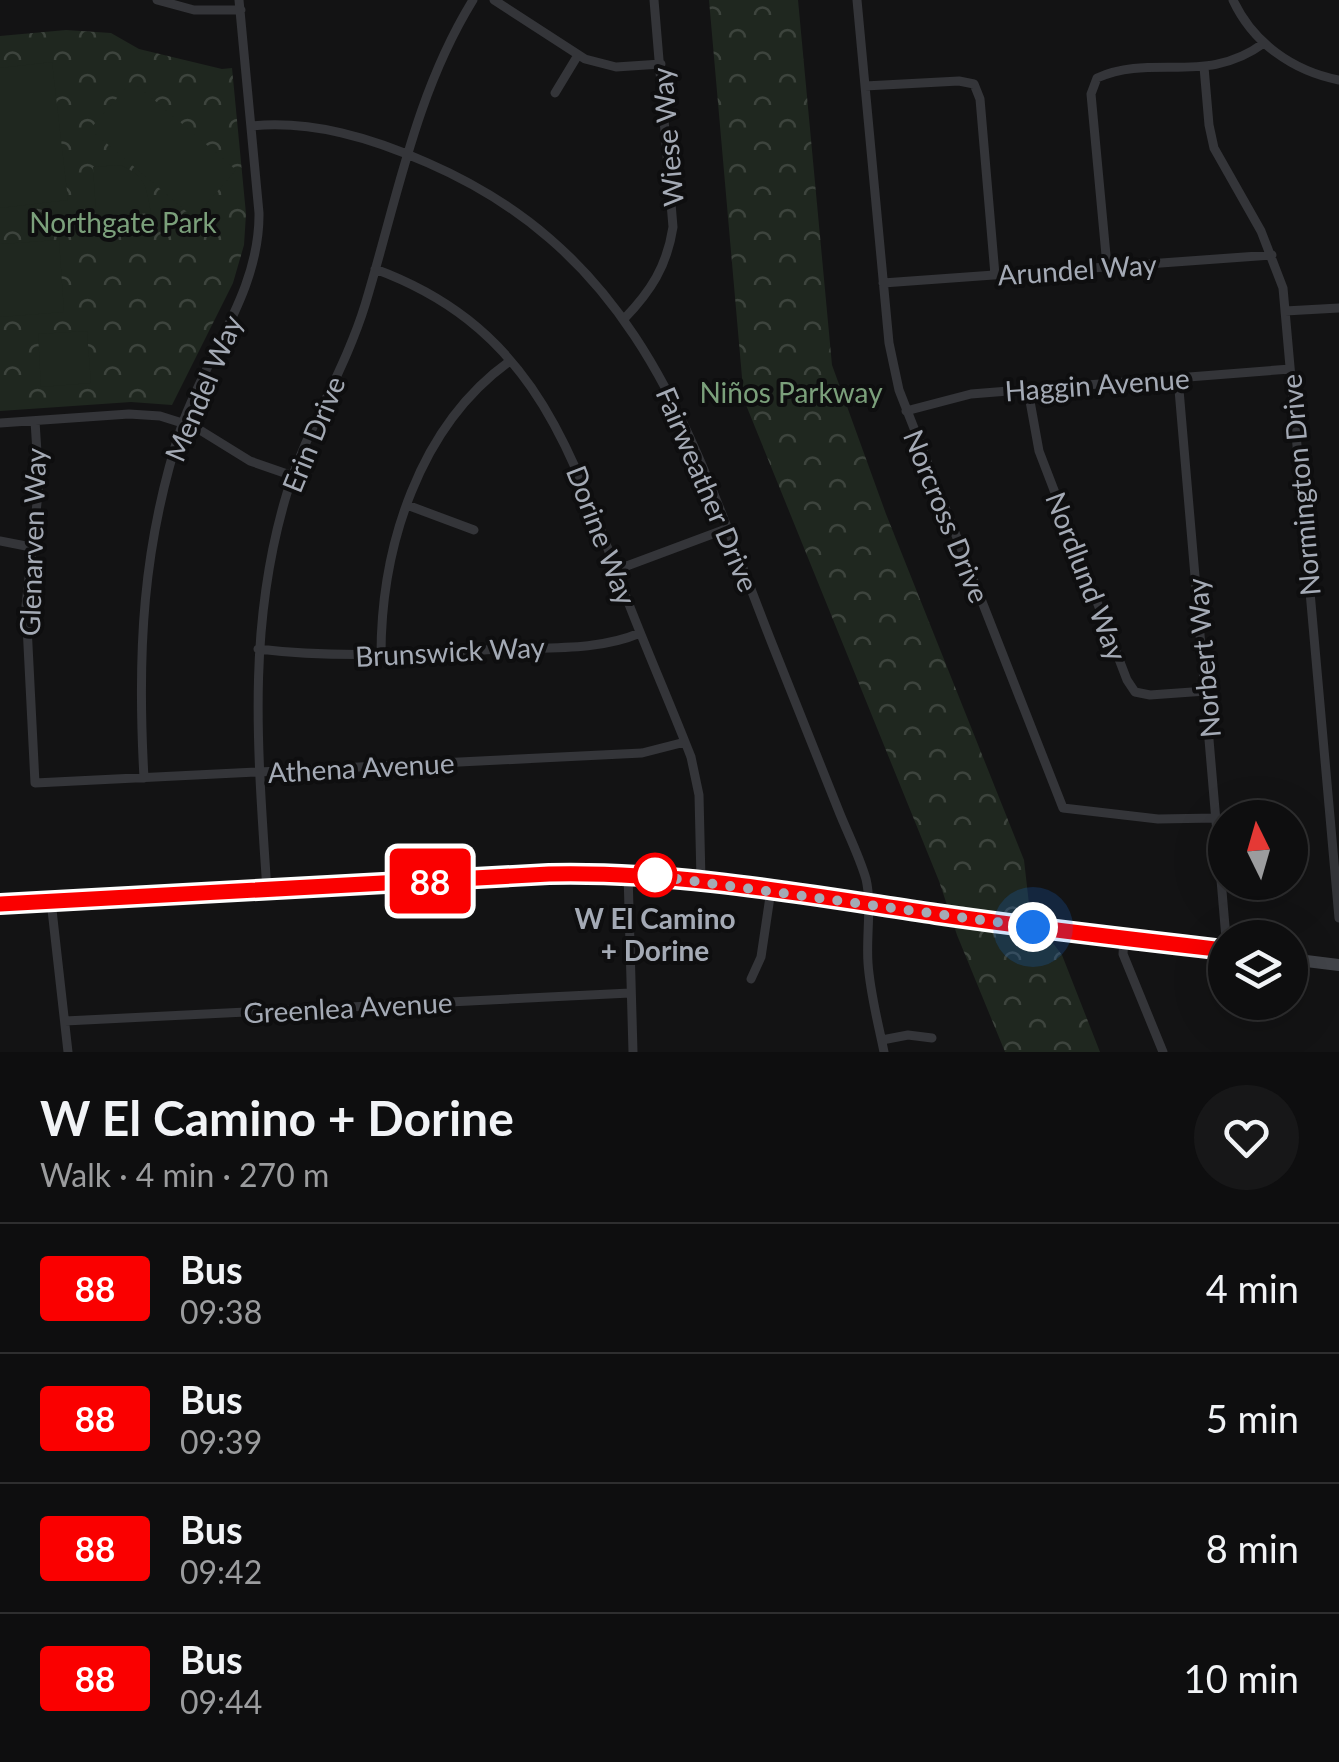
<!DOCTYPE html>
<html lang="en">
<head>
<meta charset="utf-8">
<style>
	:root { --surface:#0e0e0f; --page:#171718; --text:#f1f3f6; --muted:#9b9c9e; --line:#2e2e2f }
	body { margin:0; font-family:Lato,sans-serif; background:var(--page); color:var(--text); height:100vh; display:flex; flex-direction:column; font-size:38px; white-space:nowrap }
	* { box-sizing:border-box; margin:0 }
	p { font-size:32px; color:var(--muted) }
	.icon { flex:none; width:55px; height:55px; fill:none; stroke:currentColor; stroke-width:2; stroke-linecap:round; stroke-linejoin:round }
	.map { position:relative; height:1052px; overflow:hidden }
	.panel { display:flex; flex-direction:column; background:var(--surface); flex:1 }
	.panel>* { flex:none }
	.badge { padding:0 20px; border-radius:8px; font-size:35px; line-height:65px }
	.needle { width:65px; rotate:355deg }
	.buttons { position:absolute; left:1208px; top:800px; display:grid; gap:20px }
	.buttons a { display:grid; place-items:center; width:100px; height:100px; border-radius:50%; background:var(--surface); box-shadow:0 10px 40px #0002,0 0 0 2px var(--line); font-size:50px }
	.you { position:absolute; width:50px; height:50px; margin:-25px; border:8px solid #fff; border-radius:50%; background:#1a73e8; box-shadow:0 0 0 15px #1a73e833 }
	.map>.badge { position:absolute; translate:-50% -50%; box-shadow:0 0 0 5px #fff }
	.round { display:grid; place-items:center; flex:none; width:105px; height:105px; border-radius:52px; background:var(--page) }
	.head { display:flex; align-items:center; justify-content:space-between; height:170px; padding:0 40px }
	h1 { font-size:48px; font-weight:700; line-height:75px }
	ul { padding:0; list-style:none }
	li { display:flex; align-items:center; gap:30px; height:130px; padding:0 40px; border-top:2px solid var(--line) }
	li div { flex:1 }
	li b { display:block; font-size:38px }
	li em { font-style:normal }
	li .badge { min-width:110px; font-weight:700; text-align:center }
	.map>svg:first-child { display:block }
</style>
</head>
<body>
<div class="map">
<svg width="1339" height="1052" viewBox="0 0 1339 1052">
	<defs>
		<pattern id="park-crowns" width="20" height="18" patternUnits="userSpaceOnUse" patternTransform="scale(2.5)"><rect width="20" height="18" fill="#1f271f"/><path d="M2 6a3 3 0 1 1 6 0M12 15a3 3 0 1 1 6 0" fill="none" stroke="#3d443d"/></pattern>
	</defs>
	<rect width="100%" height="100%" fill="#131314"/>
	<!-- park -->
	<path fill="url(#park-crowns)" d="M709 0H798L832 365 886 514 1024 860 1030 913 1062 955 1100 1052H1005L957 935 939 881 744 400Z
		M66 30 111 33 139 49 222 69 232 68 246 214 244 245 233 283 172 405 131 402 0 411V36Z"/>
	<!-- pitch -->
	<path fill="#1f271f" d="M52 62 68 200 0 208V68Z
		M132 81 236 170 194 218 90 129Z
		M120 165C146 176 146 186 151 213L102 216 96 213 93 167Z
		M59 240 64 312 0 317V244Z
		M87 331 91 383 41 387 38 334Z"/>
	<g fill="none" stroke-linecap="round" stroke-linejoin="round">
		<!-- street -->
		<path stroke="#343539" stroke-width="9" d="M157 0 194 10H241
			M494 0 585 59 616 67 661 64
			M857 0 889 343 899 390 1063 808 1158 819 1216 818
			M1233 0C1253 43 1293 71 1339 80
			M1204 67 1209 125 1214 148 1261 231 1283 288 1339 918
			M865 86 959 81 974 84 980 99 995 275
			M555 93 578 55
			M251 126C312 120 372 138 428 163 646 258 693 444 773 646 795 700 816 755 838 809 847 832 859 855 866 879 872 905 866 936 868 963 870 993 878 1022 884 1052
			M1107 266 1091 94 1097 78C1154 53 1206 86 1264 43
			M375 269C535 328 570 450 625 594 646 649 670 703 691 757L699 795 701 880
			M883 283 1272 255
			M1285 311 1339 308
			M624 319C651 291 667 266 673 227L654 0
			M1178 378 1226 938
			M1028 390 1039 451 1127 680 1135 692 1150 695 1206 691
			M906 411 971 394 1290 369
			M35 421 39 484 26 606 35 783 642 753 685 742
			M0 423 129 414 160 416 195 427 250 461 293 476
			M407 505 474 530
			M0 541 31 547
			M616 570 726 529
			M258 649C340 659 421 653 503 649 549 647 598 651 640 633
			M381 655C381 547 419 426 510 361
			M144 778C137 653 142 545 182 425 207 354 260 291 259 213L239 0
			M628 873 633 1052
			M267 891C258 753 246 628 287 493 307 428 345 370 365 305 397 200 415 94 473 0
			M51 901 68 1052
			M1124 938 1123 954 1163 1052
			M751 979 761 957 771 890
			M65 1021 630 993
			M882 1040 908 1035 932 1038"/>
		<!-- secondary -->
		<path stroke="#424449" stroke-width="12" d="M0 904 549 874 628 873 1225 950
			M1290 959 1339 965"/>
	</g>
	<g fill="none" stroke-linecap="round" stroke-linejoin="round">
		<!-- line casing -->
		<g stroke="#fff" stroke-width="22">
			<path id="line" d="M0 904 549 874C679 871 808 895 936 914 1032 928 1129 939 1225 950"/>
		</g>
		<!-- line -->
		<use href="#line" stroke="#fa0000" stroke-width="15"/>
		<!-- walk -->
		<path stroke="#a4aab5" stroke-width="10" stroke-dasharray="0 18" d="M655 875H648L1033 927"/>
	</g>
	<!-- markers -->
	<circle fill="#fff" stroke="#fa0000" stroke-width="5" cx="655" cy="875" r="20"/>
	<g text-anchor="middle" dominant-baseline="central" stroke-width="8" stroke-linejoin="round" paint-order="stroke">
		<!-- street labels -->
		<g font-size="28" fill="#a4aab5" stroke="#0e0e0f">
			<text transform="translate(667 137) rotate(-95)">Wiese Way</text>
			<text transform="translate(1077 269) rotate(-4)">Arundel Way</text>
			<text transform="translate(1097 384) rotate(-4)">Haggin Avenue</text>
			<text transform="translate(203 388) rotate(-67)">Mendel Way</text>
			<text transform="translate(313 434) rotate(-68)">Erin Drive</text>
			<text transform="translate(1300 485) rotate(-95)">Normington Drive</text>
			<text transform="translate(708 489) rotate(67)">Fairweather Drive</text>
			<text transform="translate(947 516) rotate(68)">Norcross Drive</text>
			<text transform="translate(602 535) rotate(69)">Dorine Way</text>
			<text transform="translate(32 542) rotate(-88)">Glenarven Way</text>
			<text transform="translate(1087 576) rotate(69)">Nordlund Way</text>
			<text transform="translate(450 651) rotate(-3)">Brunswick Way</text>
			<text transform="translate(1203 658) rotate(-95)">Norbert Way</text>
			<text transform="translate(361 767) rotate(-3)">Athena Avenue</text>
			<text transform="translate(348 1007) rotate(-3)">Greenlea Avenue</text>
		</g>
		<!-- park labels -->
		<g font-size="28" fill="#7ba07b" stroke="#0e0e0f">
			<text x="123" y="222">Northgate Park</text>
			<text x="791" y="392">Niños Parkway</text>
		</g>
		<!-- stop labels -->
		<g font-size="28" font-weight="bold" fill="#a4aab5" stroke="#0e0e0f">
			<text x="655" y="918">W El Camino<tspan x="655" dy="32">+ Dorine</tspan></text>
		</g>
	</g>
</svg>
<div class="buttons">
<a><svg class="needle" viewBox="-14 -14 28 28"><path d="M0-13l5 13h-10z" fill="#e53935"/><path d="M0 13l5-13h-10z" fill="#9b9c9e"/></svg></a>
<a><svg class="icon" aria-label="layers" viewBox="0 0 24 24"><path d="M12 4l9 5-9 5-9-5zM3 14l9 5 9-5"/></svg></a>
</div>
<div class="you" style="left:1033px;top:927px"></div>
<b class="badge" style="left:430px;top:881px;background:#fa0000;color:#fff">88</b>
</div>
<section class="panel">
<div class="head"><div><h1>W El Camino + Dorine</h1><p>Walk · 4 min · 270 m</p></div><a class="round"><svg class="icon" aria-label="heart" viewBox="0 0 24 24"><path d="M12 20l-8-8c-3-5 5-10 8-4 3-6 11-1 8 4z"/></svg></a></div>
<ul>
<li><span class="badge" style="background:#fa0000;color:#fff">88</span><div><b>Bus</b><p>09:38</p></div><em>4 min</em></li>
<li><span class="badge" style="background:#fa0000;color:#fff">88</span><div><b>Bus</b><p>09:39</p></div><em>5 min</em></li>
<li><span class="badge" style="background:#fa0000;color:#fff">88</span><div><b>Bus</b><p>09:42</p></div><em>8 min</em></li>
<li><span class="badge" style="background:#fa0000;color:#fff">88</span><div><b>Bus</b><p>09:44</p></div><em>10 min</em></li>
</ul>
</section>
</body>
</html>
